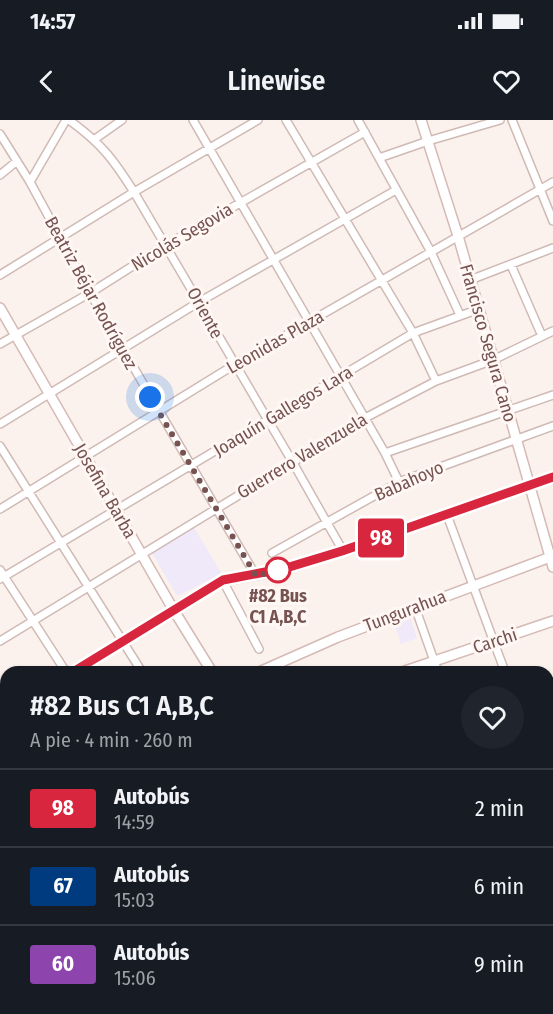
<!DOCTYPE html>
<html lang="es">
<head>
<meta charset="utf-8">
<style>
	:root { --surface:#171b24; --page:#20242c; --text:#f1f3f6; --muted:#9ea1a6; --line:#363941 }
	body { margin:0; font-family:"Fira Sans Condensed",sans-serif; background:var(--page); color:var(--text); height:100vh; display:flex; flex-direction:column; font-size:22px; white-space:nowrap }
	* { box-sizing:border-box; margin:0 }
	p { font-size:20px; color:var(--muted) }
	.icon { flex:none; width:33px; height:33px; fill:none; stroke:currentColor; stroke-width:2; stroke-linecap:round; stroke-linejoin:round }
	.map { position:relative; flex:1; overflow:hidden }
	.panel { position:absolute; left:0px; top:546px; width:554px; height:348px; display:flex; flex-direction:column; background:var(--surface); border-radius:18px 18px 0 0; box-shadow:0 2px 4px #0004 }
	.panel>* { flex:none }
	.badge { padding:0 12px; border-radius:4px; font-size:21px; line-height:39px }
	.you { position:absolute; width:30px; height:30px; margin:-15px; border:4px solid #fff; border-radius:50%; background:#1a73e8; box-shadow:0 0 0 9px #1a73e833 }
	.map>.badge { position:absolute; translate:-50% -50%; box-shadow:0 0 0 3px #fff }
	.round { display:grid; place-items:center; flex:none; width:63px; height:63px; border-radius:32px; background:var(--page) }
	.head { display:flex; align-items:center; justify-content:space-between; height:102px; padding:0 30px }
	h1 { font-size:28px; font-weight:600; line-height:45px }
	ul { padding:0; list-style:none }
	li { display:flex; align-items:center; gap:18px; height:78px; padding:0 30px; border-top:2px solid var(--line) }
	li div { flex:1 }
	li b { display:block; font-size:22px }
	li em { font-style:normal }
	li .badge { min-width:66px; font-weight:700; text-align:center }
	.status { display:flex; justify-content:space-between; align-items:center; height:42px; padding:0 30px; background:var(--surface); direction:ltr }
	.status svg { height:16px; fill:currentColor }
	header { display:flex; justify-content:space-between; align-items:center; height:78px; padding:0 30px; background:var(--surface); font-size:27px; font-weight:600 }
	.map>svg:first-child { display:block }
</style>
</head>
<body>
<div class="status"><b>14:57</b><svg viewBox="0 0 49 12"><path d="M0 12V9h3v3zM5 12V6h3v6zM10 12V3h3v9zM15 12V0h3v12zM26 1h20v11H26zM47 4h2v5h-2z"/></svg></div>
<header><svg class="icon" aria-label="back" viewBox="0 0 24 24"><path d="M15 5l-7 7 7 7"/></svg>Linewise<svg class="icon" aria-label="heart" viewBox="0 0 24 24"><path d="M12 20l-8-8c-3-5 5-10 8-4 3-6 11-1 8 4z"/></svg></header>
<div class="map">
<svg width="553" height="894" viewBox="0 0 553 894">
	<rect width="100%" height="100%" fill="#fcf2ed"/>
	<!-- residential -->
	<path fill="#f3e2dc" d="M70 888H207L210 894H59Z"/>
	<!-- education -->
	<path fill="#efe9f9" d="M193 406 222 454 177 476 152 433Z
		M410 497 417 518 401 524 394 502Z"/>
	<!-- green -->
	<path fill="#e0e9cb" d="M0 832 6 843V888H31L34 894H0Z"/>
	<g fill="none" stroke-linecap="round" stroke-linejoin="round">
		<!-- street casing -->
		<g stroke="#d0bab5" stroke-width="10">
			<path id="street" d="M69 0C102 24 113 39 134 72L292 341 343 431
				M193 0 385 333 399 362
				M286 0 413 213 436 261
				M358 0 431 132 460 195
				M512 0 553 101
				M0 14 30 62 90 173 256 456
				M95 19 122 0
				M379 38 428 21 500 0
				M0 55 17 41
				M30 62 66 0
				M511 145 542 216
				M0 155 134 72 258 0
				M470 160 553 128
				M0 224 90 173 166 125 365 12
				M0 304 199 182 396 70
				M0 326 142 552
				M385 333 553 275
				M0 389 234 245 553 62
				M447 395 505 552
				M272 433 399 362 553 306
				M0 450 66 552
				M0 459 413 213 479 189
				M223 461 259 529
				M415 487 438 552
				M0 521 365 298 436 261 493 240 553 211
				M73 552 173 489
				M0 587 6 599
				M548 609 553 607
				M548 669 553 684
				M0 699 6 708
				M0 732 6 729
				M0 761 6 758
				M548 832 553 847
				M286 888 288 894
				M347 888 349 894
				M393 888 396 894
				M400 894 415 888"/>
		</g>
		<!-- secondary casing -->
		<g stroke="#d5bab5" stroke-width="12">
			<path id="secondary" d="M421 0 458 116 553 447
				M0 188 173 489 212 552
				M173 489 223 461 286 449 343 431 553 357
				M259 552 338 517 553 436
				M402 552 553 501
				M548 692 553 691
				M548 699 553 698
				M548 772 553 770
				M213 888 215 894
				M224 888 227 894
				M54 894 64 888
				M261 894 273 888"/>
		</g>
		<!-- street -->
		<use href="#street" stroke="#fff" stroke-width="7"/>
		<!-- secondary -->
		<use href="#secondary" stroke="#fff" stroke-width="9"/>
	</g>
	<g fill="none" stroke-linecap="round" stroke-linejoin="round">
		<!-- line casing -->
		<g stroke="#fff" stroke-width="14">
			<path id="line" d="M73 552 223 460 286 448 342 431 553 357"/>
		</g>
		<!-- line -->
		<use href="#line" stroke="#d7263d" stroke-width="9"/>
		<!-- walk -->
		<path stroke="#765350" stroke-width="6" stroke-dasharray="0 10.8" d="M150 277 256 456 278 450"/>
	</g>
	<!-- markers -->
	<circle fill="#fff" stroke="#d7263d" stroke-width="3" cx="278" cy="450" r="12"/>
	<g text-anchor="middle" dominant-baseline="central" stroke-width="6" stroke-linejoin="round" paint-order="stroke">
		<!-- street labels -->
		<g font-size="18" fill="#765350" stroke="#fef7f3">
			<text transform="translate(182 117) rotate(-31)">Nicolás Segovia</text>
			<text transform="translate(91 173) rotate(61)">Beatriz Béjar Rodríguez</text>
			<text transform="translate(205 193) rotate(61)">Oriente</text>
			<text transform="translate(275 222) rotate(-30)">Leonidas Plaza</text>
			<text transform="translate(488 223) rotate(74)">Francisco Segura Cano</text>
			<text transform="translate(283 291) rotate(-31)">Joaquín Gallegos Lara</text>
			<text transform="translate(302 336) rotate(-31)">Guerrero Valenzuela</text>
			<text transform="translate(409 361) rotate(-24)">Babahoyo</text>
			<text transform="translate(105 371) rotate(60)">Josefina Barba</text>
			<text transform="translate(405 491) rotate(-21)">Tungurahua</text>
			<text transform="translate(495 521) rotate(-18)">Carchi</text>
		</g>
		<!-- stop labels -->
		<g font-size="18" font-weight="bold" fill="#765350" stroke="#fef7f3">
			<text x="278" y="476">#82 Bus<tspan x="278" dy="21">C1 A,B,C</tspan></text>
		</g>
	</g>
</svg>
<div class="you" style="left:150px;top:277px"></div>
<b class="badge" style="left:381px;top:418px;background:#d7263d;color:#fff">98</b>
<section class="panel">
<div class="head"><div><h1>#82 Bus C1 A,B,C</h1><p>A pie · 4 min · 260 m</p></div><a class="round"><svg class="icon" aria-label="heart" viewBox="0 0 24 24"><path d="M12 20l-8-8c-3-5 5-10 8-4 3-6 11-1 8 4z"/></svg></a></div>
<ul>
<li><span class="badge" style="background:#d7263d;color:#fff">98</span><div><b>Autobús</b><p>14:59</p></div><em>2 min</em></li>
<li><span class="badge" style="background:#003b80;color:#fff">67</span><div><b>Autobús</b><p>15:03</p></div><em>6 min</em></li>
<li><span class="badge" style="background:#8e44ad;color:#fff">60</span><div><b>Autobús</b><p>15:06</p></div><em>9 min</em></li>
</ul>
</section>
</div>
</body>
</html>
